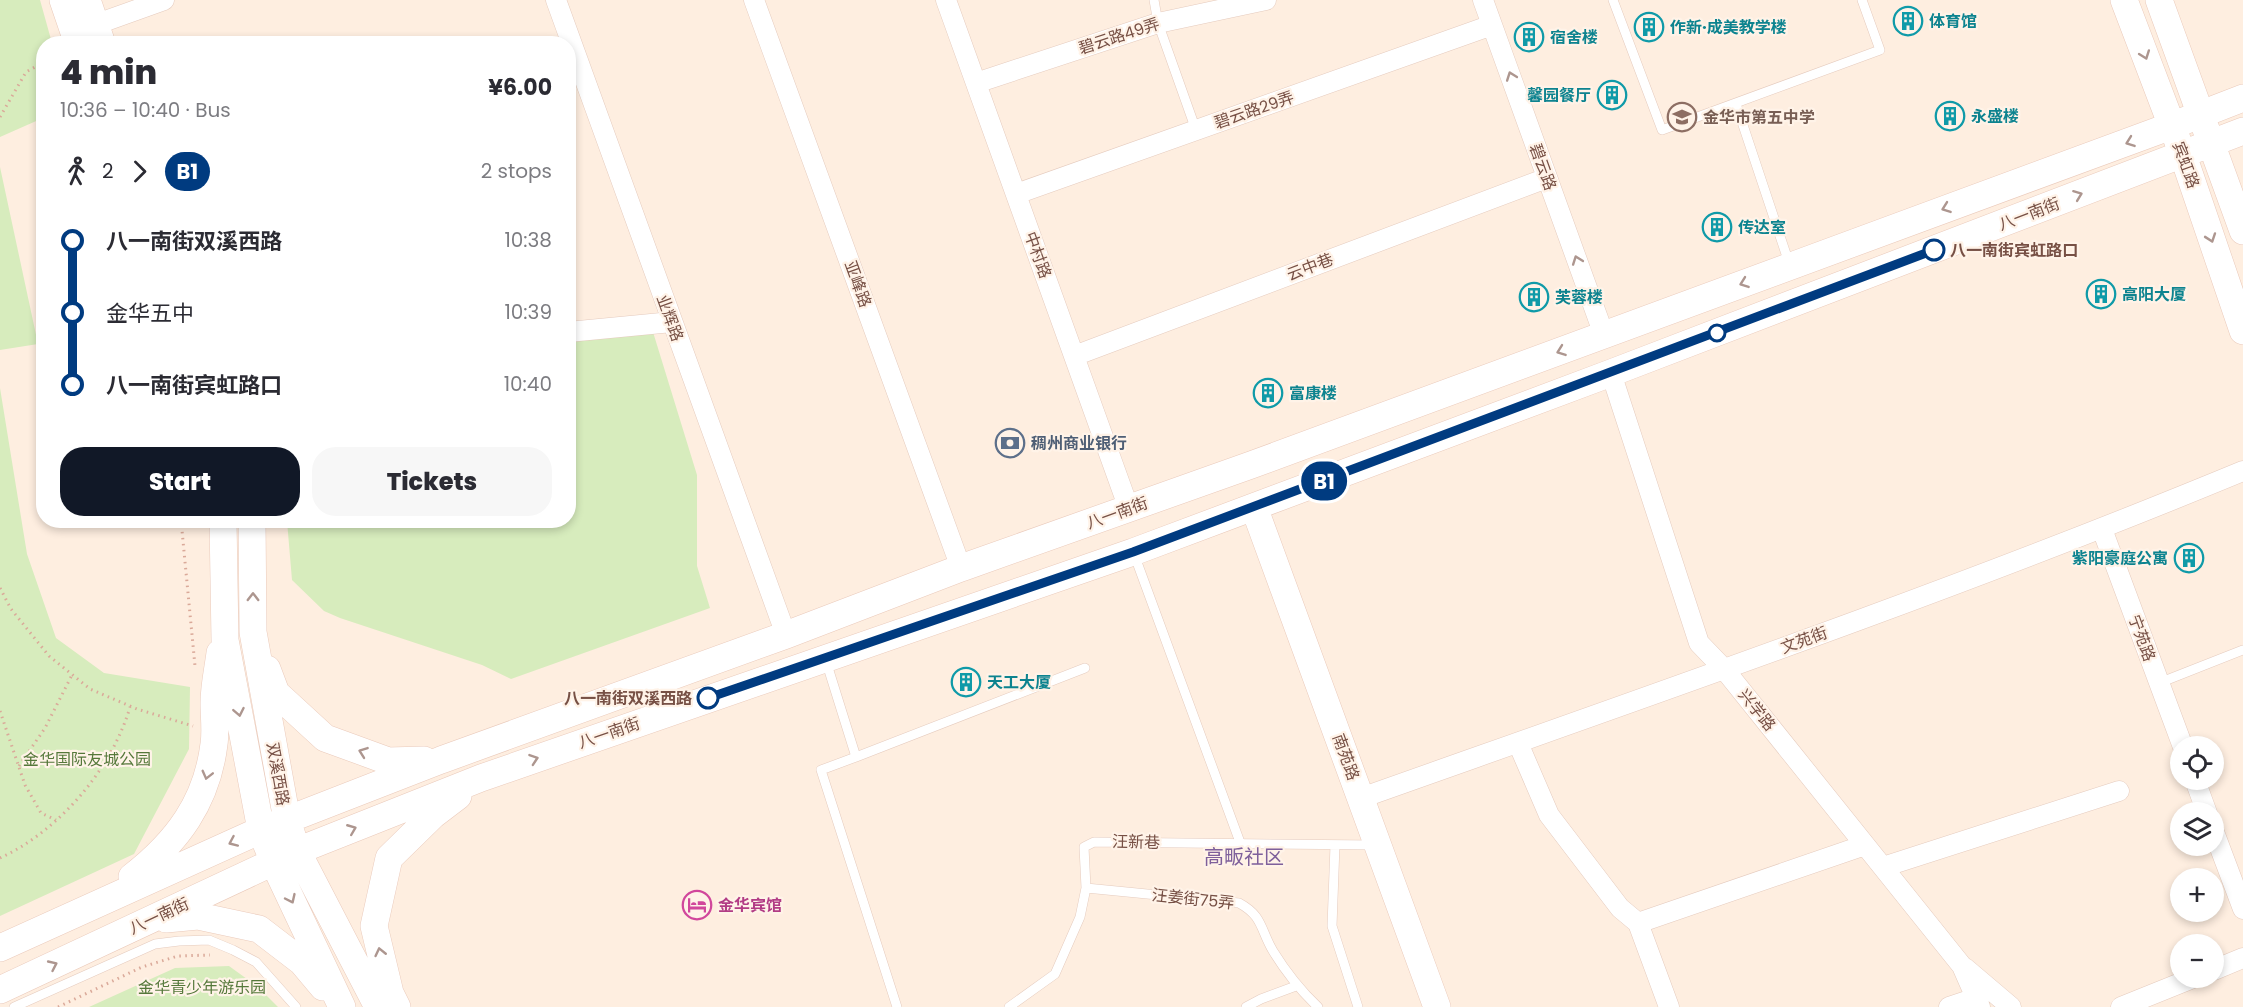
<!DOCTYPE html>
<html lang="en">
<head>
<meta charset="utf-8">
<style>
	:root { --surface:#fff; --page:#f7f7f7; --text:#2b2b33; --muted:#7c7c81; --accent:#111827 }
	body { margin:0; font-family:Poppins,"Noto Sans SC",sans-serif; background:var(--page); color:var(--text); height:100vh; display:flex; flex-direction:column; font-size:22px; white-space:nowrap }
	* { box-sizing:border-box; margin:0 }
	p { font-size:20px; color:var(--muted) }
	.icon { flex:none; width:33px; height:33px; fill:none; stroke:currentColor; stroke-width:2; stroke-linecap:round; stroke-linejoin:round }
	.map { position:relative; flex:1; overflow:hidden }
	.details { position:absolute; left:36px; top:36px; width:540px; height:492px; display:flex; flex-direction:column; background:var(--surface); border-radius:24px; box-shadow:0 3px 9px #0003 }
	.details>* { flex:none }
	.badge { padding:0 12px; border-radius:20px; font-size:21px; line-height:39px }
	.tools { position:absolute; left:2170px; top:736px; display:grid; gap:12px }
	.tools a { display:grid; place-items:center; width:54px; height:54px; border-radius:50%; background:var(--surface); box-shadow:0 3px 9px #0003; font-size:30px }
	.map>.badge { position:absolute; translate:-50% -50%; box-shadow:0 0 0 3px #fff }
	.legs { display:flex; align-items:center; gap:9px; height:66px; padding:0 24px; font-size:20px }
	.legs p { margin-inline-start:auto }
	.overview { display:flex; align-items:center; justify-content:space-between; height:102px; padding:0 24px }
	h1 { font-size:33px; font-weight:800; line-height:45px }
	.primary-button { display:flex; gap:12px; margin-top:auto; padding:12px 24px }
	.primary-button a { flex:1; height:69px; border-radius:24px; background:var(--accent); color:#fff; font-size:24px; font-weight:800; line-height:69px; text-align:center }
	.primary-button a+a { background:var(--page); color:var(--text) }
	ul { padding:0 24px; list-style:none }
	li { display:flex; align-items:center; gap:21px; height:72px; font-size:22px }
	li i { display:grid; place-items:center; width:9px; height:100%; margin:0 8px; background:currentColor }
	li i::after { content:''; width:15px; height:15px; margin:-8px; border:4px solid; border-radius:50%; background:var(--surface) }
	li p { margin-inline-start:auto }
	li:first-child i { background:linear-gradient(#0000 50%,currentColor 0) }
	li:last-child i { background:linear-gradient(currentColor 50%,#0000 0) }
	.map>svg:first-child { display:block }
</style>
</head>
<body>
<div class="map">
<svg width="2243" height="1007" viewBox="0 0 2243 1007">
	<rect width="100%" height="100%" fill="#feeee0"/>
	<!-- green -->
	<path fill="#d7ecbd" d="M0 0H40L52 43 44 44 43 118 0 137Z
		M0 167 38 344 0 350Z
		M653 332 697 475V566L710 608 511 679 482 665 340 618 324 611 292 580 287 521 568 520 569 342Z
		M0 388 27 554 56 638 104 673 190 687 189 749 134 854 0 916Z
		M229 966 258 987 278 1007H89L175 968Z"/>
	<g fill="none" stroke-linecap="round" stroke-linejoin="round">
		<!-- lane casing -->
		<g stroke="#e5cbbe" stroke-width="10">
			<path id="lane" d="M1154 0 1158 23 1196 130
				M1613 0 1662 130 1880 50 1862 0
				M1736 104 1789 263
				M1134 554 1241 845
				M826 661 856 757 821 770 897 1007
				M2159 683 2243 650
				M856 757 1085 668
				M1335 845 1332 926 1358 1007
				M1086 888 1239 903C1263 916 1260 929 1273 951 1286 972 1300 990 1318 1007
				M14 1007 155 944 179 941 209 940 233 950 256 962 296 1007
				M1009 1007 1055 974 1080 917 1086 888 1084 847 1094 842 1374 845
				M1246 1007 1261 999 1296 986"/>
		</g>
		<!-- street casing -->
		<g stroke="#e5cbbe" stroke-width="21">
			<path id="street" d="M556 0 786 635
				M754 0 961 568
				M946 0 1129 509
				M1483 0 1604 335
				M83 29 164 0
				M976 83 1158 23 1266 0
				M1016 194 1492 25
				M568 332 672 322
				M1074 356 1547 178
				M1611 373 1699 643 1724 669 1962 966 1980 1007
				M2102 529 2183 747
				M1518 743 1549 815 1620 908 1638 923 1669 1007
				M2195 780 2207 813
				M1361 798C1657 693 1953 591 2243 471
				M2214 832 2243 909
				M1883 867 2119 791
				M1638 923 1865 845
				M1965 968 2011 1007
				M2214 970 2243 958
				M1949 1007 1976 998 1985 992
				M2121 1007 2193 978"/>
		</g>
		<!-- secondary casing -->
		<g stroke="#eacabb" stroke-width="28">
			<path id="secondary" d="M63 0 78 44
				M87 0 102 44
				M2124 0 2183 155 2243 331
				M2159 0 2243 231
				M1254 507 1437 1007
				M223 520 225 640 261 830 274 863 342 1007
				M252 520 253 632 287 820 297 851 378 1007
				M267 669 276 693 325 738 388 761 424 760
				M132 877C177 842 207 802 214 744 216 731 214 717 214 703 214 686 218 669 220 653
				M166 919 198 916 259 929 302 962 323 987
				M0 948 261 830 441 760 786 635 961 568 1251 465 2171 126 2243 98
				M0 990 297 851 481 778 1133 552 1611 373 2243 131
				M397 1007 390 993 374 926 389 858 433 815 458 796"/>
		</g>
		<!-- path -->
		<path stroke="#daa999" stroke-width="3" stroke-dasharray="1.5 4.5" stroke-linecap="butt" d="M0 117 26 72 44 62
			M181 520 195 666
			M0 588 11 609 49 656 90 689 137 709 193 726
			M0 711 25 785 41 813 56 820
			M19 766 45 728 72 675
			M0 858C59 831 112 769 130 707
			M58 1007 142 967 178 956 210 955"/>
		<!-- lane -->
		<use href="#lane" stroke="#fff" stroke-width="9"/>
		<!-- street -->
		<use href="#street" stroke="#fff" stroke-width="20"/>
		<!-- secondary -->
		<use href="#secondary" stroke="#fff" stroke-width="27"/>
	</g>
	<!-- one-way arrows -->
	<defs><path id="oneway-chevron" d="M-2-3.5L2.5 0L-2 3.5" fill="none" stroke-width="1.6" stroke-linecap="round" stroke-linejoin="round" transform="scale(1.5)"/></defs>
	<g stroke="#ad968f">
		<use href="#oneway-chevron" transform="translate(2145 55) rotate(70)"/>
		<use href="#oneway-chevron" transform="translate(1511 76) rotate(-110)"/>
		<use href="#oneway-chevron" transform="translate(2130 142) rotate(160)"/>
		<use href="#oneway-chevron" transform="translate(2078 195) rotate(-21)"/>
		<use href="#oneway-chevron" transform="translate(1946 208) rotate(160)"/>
		<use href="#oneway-chevron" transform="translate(2211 238) rotate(71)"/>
		<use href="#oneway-chevron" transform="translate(1577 260) rotate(-110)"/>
		<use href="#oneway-chevron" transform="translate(1744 283) rotate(160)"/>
		<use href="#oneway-chevron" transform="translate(1561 351) rotate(160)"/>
		<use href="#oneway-chevron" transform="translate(253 597) rotate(-90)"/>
		<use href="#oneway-chevron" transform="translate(239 712) rotate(79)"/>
		<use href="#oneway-chevron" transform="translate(363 752) rotate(-160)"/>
		<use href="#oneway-chevron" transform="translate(534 759) rotate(-19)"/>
		<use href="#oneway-chevron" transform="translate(207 775) rotate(104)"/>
		<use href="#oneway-chevron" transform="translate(352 829) rotate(-22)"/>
		<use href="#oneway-chevron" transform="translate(233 842) rotate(156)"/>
		<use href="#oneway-chevron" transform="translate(291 899) rotate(65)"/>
		<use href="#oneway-chevron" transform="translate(380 952) rotate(-103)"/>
		<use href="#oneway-chevron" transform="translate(53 965) rotate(-25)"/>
	</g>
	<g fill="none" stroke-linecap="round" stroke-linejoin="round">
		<!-- line-1 casing -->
		<g stroke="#fff" stroke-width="14">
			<path id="line-1" d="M708 698 1133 552 1934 250"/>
		</g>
		<!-- line-1 -->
		<use href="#line-1" stroke="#003b80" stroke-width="9"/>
	</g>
	<!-- icons -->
	<defs>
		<g id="building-ring" transform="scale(1.5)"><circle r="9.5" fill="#fff3e8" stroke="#0f9aa8" stroke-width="1.5"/><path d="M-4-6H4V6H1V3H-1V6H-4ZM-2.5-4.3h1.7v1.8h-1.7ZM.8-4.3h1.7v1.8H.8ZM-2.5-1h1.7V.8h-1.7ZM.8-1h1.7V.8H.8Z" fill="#0f9aa8"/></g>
		<g id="school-ring" transform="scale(1.5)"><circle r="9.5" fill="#fff3e8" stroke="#8d6e63" stroke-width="1.5"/><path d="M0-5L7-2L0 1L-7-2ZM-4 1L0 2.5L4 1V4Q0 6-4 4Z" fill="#8d6e63"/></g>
		<g id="bank-ring" transform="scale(1.5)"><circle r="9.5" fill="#fff3e8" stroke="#5c6f8a" stroke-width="1.5"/><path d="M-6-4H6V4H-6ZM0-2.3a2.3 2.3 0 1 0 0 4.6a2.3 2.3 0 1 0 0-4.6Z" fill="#5c6f8a"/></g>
		<g id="hotel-ring" transform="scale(1.5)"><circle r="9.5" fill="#fff3e8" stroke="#d1479c" stroke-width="1.5"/><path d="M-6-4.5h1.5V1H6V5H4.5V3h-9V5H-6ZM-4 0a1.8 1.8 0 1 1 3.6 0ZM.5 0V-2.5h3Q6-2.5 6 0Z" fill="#d1479c"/></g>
	</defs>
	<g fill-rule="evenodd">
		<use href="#building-ring" x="1908" y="21"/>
		<use href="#building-ring" x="1649" y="27"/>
		<use href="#building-ring" x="1529" y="37"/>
		<use href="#building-ring" x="1612" y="95"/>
		<use href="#building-ring" x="1950" y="116"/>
		<use href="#school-ring" x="1682" y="117"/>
		<use href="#building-ring" x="1717" y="227"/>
		<use href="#building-ring" x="2101" y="294"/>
		<use href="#building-ring" x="1534" y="297"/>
		<use href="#building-ring" x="1268" y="393"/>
		<use href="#bank-ring" x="1010" y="443"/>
		<use href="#building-ring" x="2189" y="558"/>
		<use href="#building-ring" x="966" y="682"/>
		<use href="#hotel-ring" x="697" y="905"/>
	</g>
	<!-- markers -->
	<g fill="#fff" stroke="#003b80" stroke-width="3">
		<circle cx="1934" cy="250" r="10"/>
		<circle cx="1717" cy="333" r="8"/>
		<circle cx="708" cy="698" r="10"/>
	</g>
	<g text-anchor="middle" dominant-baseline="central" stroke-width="4.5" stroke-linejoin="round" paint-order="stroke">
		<!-- culture labels -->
		<g font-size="16" font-weight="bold" fill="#0d838f" stroke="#fff3e8" text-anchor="start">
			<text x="1929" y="21">体育馆</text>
			<text x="1670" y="27">作新·成美教学楼</text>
			<text x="1550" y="37">宿舍楼</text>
			<text x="1591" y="95" text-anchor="end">馨园餐厅</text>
			<text x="1971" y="116">永盛楼</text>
			<text x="1738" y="227">传达室</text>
			<text x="2122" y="294">高阳大厦</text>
			<text x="1555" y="297">芙蓉楼</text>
			<text x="1289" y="393">富康楼</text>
			<text x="2168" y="558" text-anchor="end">紫阳豪庭公寓</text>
			<text x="987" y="682">天工大厦</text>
		</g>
		<!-- street labels -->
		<g font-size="16" fill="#775045" stroke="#fff3e8">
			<text transform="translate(1119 36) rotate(-18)">碧云路49弄</text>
			<text transform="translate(1254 110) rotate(-19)">碧云路29弄</text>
			<text transform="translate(2186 165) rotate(70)">宾虹路</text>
			<text transform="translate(1543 167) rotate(70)">碧云路</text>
			<text transform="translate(2029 214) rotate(-21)">八一南街</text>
			<text transform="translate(1038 255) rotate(70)">中村路</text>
			<text transform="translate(1310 267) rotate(-21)">云中巷</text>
			<text transform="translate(858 284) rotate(70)">亚峰路</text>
			<text transform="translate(670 318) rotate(70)">业辉路</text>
			<text transform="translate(1117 513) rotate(-20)">八一南街</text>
			<text transform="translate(2142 638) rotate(70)">宁苑路</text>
			<text transform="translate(1804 640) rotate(-20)">文苑街</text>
			<text transform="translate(1757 710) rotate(51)">兴学路</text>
			<text transform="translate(609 733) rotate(-19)">八一南街</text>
			<text transform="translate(1346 757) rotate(70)">南苑路</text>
			<text transform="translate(278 774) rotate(80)">双溪西路</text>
			<text transform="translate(1136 842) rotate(1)">汪新巷</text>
			<text transform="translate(1193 899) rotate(6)">汪姜街75弄</text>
			<text transform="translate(159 916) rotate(-25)">八一南街</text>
		</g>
		<!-- education labels -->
		<g font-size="16" font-weight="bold" fill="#785e54" stroke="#fff3e8" text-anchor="start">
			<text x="1703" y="117">金华市第五中学</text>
		</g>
		<!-- stop labels -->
		<g font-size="16" font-weight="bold" fill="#775045" stroke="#fff3e8" text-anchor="start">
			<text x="1950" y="250">八一南街宾虹路口</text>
			<text x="692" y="698" text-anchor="end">八一南街双溪西路</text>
		</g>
		<!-- service labels -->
		<g font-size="16" font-weight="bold" fill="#4e5e75" stroke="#fff3e8" text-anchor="start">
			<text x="1031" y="443">稠州商业银行</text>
		</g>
		<!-- park labels -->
		<g font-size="16" fill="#55783a" stroke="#fff3e8">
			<text x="87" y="759">金华国际友城公园</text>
			<text x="202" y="987">金华青少年游乐园</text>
		</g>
		<!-- hotel labels -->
		<g font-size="16" font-weight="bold" fill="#b23c85" stroke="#fff3e8" text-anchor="start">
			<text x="718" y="905">金华宾馆</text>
		</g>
		<!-- quarter labels -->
		<g font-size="20" fill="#7f609b" stroke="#fff3e8">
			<text x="1244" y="857">高畈社区</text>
		</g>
	</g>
</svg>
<div class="tools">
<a><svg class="icon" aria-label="locate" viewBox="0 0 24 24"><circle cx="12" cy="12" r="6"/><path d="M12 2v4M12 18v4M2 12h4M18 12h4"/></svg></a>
<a><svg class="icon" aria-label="layers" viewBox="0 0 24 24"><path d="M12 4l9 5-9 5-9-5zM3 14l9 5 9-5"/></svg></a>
<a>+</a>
<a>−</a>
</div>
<b class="badge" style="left:1324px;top:481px;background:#003b80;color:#fff">B1</b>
<section class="details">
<div class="overview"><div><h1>4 min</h1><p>10:36 – 10:40 · Bus</p></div><b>¥6.00</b></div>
<div class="legs"><svg class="icon" aria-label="walk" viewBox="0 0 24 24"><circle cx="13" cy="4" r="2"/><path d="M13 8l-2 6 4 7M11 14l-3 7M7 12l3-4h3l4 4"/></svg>2<svg class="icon" aria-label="forward" viewBox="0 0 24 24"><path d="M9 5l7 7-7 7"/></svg><b class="badge" style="background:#003b80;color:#fff">B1</b><p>2 stops</p></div>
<ul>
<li><i style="color:#003b80"></i><b>八一南街双溪西路</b><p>10:38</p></li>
<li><i style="color:#003b80"></i><span>金华五中</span><p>10:39</p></li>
<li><i style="color:#003b80"></i><b>八一南街宾虹路口</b><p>10:40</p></li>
</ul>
<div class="primary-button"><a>Start</a><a>Tickets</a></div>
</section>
</div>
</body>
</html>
